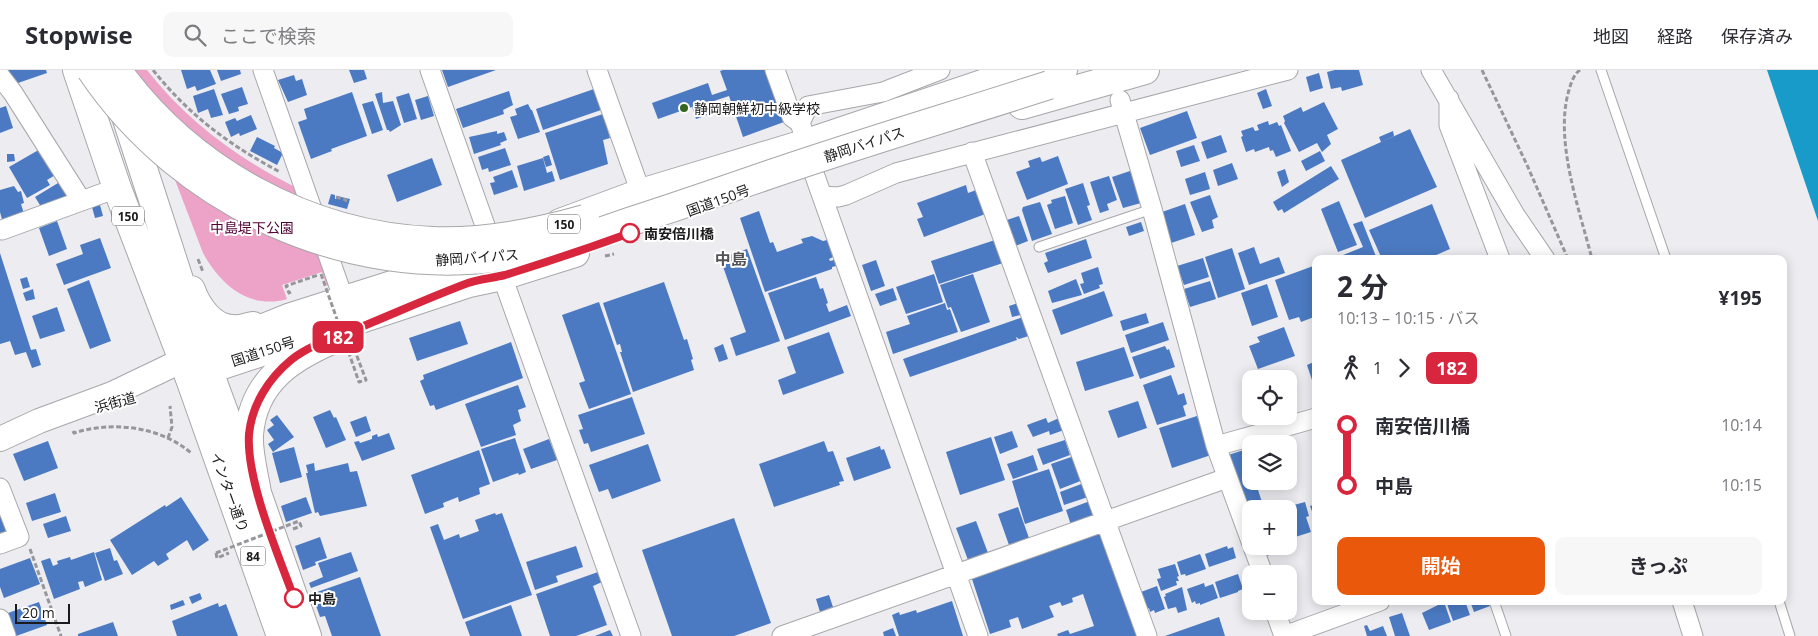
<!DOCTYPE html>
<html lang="ja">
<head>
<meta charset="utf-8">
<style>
	:root { --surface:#fff; --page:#f7f7f7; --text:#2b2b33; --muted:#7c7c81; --line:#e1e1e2; --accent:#ea580c }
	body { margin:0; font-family:"Open Sans","Noto Sans JP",sans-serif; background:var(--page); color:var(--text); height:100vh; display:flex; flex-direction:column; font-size:19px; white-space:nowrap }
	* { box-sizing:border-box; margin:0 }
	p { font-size:16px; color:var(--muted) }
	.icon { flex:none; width:28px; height:28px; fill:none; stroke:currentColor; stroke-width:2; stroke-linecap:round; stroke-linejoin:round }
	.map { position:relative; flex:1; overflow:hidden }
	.panel { position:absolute; left:1312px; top:185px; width:475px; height:350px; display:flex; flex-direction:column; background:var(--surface); border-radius:10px; box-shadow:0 2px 12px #0003 }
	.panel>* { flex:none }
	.badge { padding:0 10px; border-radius:8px; font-size:18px; line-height:32px }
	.buttons { position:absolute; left:1242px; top:300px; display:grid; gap:10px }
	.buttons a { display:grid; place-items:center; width:55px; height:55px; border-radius:10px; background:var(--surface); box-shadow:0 2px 12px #0003; font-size:25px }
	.scale { position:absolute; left:15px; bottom:12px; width:55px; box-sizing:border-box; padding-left:5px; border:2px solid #1b1a1c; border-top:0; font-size:14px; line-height:18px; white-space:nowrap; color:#1b1a1c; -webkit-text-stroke:4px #fff; paint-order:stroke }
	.map>.badge { position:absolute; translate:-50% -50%; box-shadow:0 0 0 2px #fff }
	.legs { display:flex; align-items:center; gap:8px; height:55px; padding:0 25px; font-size:16px }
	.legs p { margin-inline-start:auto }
	.headline { display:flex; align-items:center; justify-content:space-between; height:85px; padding:0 25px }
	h1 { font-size:28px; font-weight:700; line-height:38px }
	.primary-button { display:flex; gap:10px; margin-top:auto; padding:10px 25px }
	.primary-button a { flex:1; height:58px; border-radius:10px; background:var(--accent); color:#fff; font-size:20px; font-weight:700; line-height:58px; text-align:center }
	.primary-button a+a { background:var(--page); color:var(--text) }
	ul { padding:0 25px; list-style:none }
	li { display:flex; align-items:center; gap:18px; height:60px; font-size:19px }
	li i { display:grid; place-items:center; width:8px; height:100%; margin:0 6px; background:currentColor }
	li i::after { content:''; width:12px; height:12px; margin:-6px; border:4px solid; border-radius:50%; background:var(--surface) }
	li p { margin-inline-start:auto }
	li:first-child i { background:linear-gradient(#0000 50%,currentColor 0) }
	li:last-child i { background:linear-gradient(currentColor 50%,#0000 0) }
	header { display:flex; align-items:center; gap:30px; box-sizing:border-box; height:70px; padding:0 25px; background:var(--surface); border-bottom:1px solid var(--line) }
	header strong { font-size:24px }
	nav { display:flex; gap:28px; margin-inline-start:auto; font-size:18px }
	.search { width:350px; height:45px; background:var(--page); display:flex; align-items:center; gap:12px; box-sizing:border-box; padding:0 18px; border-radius:10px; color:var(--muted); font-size:19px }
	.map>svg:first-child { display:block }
</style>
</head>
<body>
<header>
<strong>Stopwise</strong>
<div class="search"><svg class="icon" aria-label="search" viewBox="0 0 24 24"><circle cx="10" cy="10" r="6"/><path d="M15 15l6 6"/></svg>ここで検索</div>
<nav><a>地図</a><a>経路</a><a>保存済み</a></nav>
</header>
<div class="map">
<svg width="1818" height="566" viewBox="0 0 1818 566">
	<rect width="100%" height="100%" fill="#ececf1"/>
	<!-- green -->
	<path fill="#eda2c7" d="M133 0H147C187 51 237 88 295 117L331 214 327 216 322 202 282 215 287 229C249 240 220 214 203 183Z"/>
	<!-- water -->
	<path fill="#189bc8" d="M1767 0H1818V151Z"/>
	<!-- building -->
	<path fill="#4b7ac2" d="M6 0H46L47 3 15 14Z
		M181 0H210L216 14 197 21 195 16 187 19Z
		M217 0H240L241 4 221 11Z
		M349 0H364L367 9 354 13Z
		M442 0H496L448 17Z
		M723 0H766L784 52 743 67 729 26 714 31 718 41 696 49 692 37 658 49 652 33 708 13 712 25 727 20 720 1Z
		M1335 0H1359L1363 15 1342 21 1341 17 1331 19 1327 2Z
		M1319 3 1323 18 1310 22 1306 7Z
		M294 5 296 11 302 9 307 25 288 32 278 10Z
		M242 17 248 34 238 37 239 41 229 44 221 24Z
		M214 19 223 45 211 48 208 39 198 43 193 26Z
		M594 19 601 40 543 60 536 39Z
		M1266 19 1272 36 1263 39 1257 23Z
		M509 21 513 35 503 40 504 44 463 58 456 39Z
		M352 22 367 66 331 79 332 81 311 89 298 52 307 49 304 39Z
		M382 22 383 33 393 31 401 55 390 62 389 60H387L375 24Z
		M409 23 417 49 404 53 396 27Z
		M428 26 434 46 421 50 415 30Z
		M373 31 383 60 372 64 362 34Z
		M1324 32 1338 59 1327 65 1331 74 1322 82 1317 73 1299 82 1284 53 1285 51 1283 46 1301 37 1303 42Z
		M528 34 531 40H532L540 62 518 69 510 47 517 45 515 39Z
		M6 36 13 58 0 63V38Z
		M1187 41 1197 68 1150 85 1140 58Z
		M603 44 610 68 603 70 608 94 560 110 545 63Z
		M251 45 257 59 240 66 239 63 231 67 225 52 235 48 237 51Z
		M1268 51 1269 55 1277 52 1279 56 1281 55 1291 81 1276 87 1273 80 1270 81 1269 77 1255 82 1254 79 1246 82 1241 67 1243 66 1241 61 1253 57 1255 61 1259 60 1257 55Z
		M1410 59 1437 117 1365 148 1341 90Z
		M497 61V64L504 62 507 70 500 73 501 75 474 84 469 67Z
		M1393 61 1394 66 1381 72 1379 67Z
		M1221 65 1227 82 1207 89 1201 72Z
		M257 67 275 76 274 78 283 83 277 95 250 81Z
		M1194 75 1200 91 1181 97 1176 81Z
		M42 78 57 104 47 110 50 115 27 128 9 97Z
		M505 78 511 95 489 102 488 98 482 100 478 87Z
		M1320 81 1325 91 1306 101 1301 91Z
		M7 84H14L15 91 7 92Z
		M549 85 552 95 546 97 543 87Z
		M1058 86 1068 114 1027 130 1016 102 1030 97 1028 91 1040 87 1042 92Z
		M432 88 442 115 397 132 387 105Z
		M543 88 547 103 552 101 555 111 524 121 517 96Z
		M1232 93 1238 109 1218 116 1213 100Z
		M1331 96 1339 109 1284 143 1282 139 1278 141 1273 132Z
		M1285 99 1289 112 1282 117 1277 102Z
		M512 100 518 117 494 125 490 113 495 112 493 107Z
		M1130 101 1141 133 1123 138 1112 107Z
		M1205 102 1210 119 1190 125 1185 109Z
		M1109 106 1117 130 1107 134 1109 140 1100 143 1090 112Z
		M58 113 60 115 62 114 69 124 43 140 35 127Z
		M1083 113 1090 135 1087 136 1092 150 1078 155 1065 119Z
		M966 115 968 123 979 119 988 143 924 167 917 149 923 147 917 133Z
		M14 116 18 122 21 121 24 133 21 134 25 147 3 153 0 142V120Z
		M331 124 335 125V129H336L337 126 350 129 347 139 328 134Z
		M1210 125 1218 147 1212 150 1214 158 1202 162 1190 132Z
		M1065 126 1073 153 1055 159 1047 135 1052 133 1051 130Z
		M1339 131 1357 175 1338 182 1321 139Z
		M1040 132 1052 164 1032 171 1022 140 1023 137Z
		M1185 134 1195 165 1171 173 1162 142Z
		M1432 134 1450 179 1427 189H1382L1369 160Z
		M100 135 103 146 95 148 92 137Z
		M759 141 770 173 773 172 777 182 803 173 801 169 812 166 823 171 827 170 833 187 829 189 830 191 834 190 836 196 832 197V199L765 222 740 148Z
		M1019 146 1028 171 1013 177 1004 151Z
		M57 151 67 179 49 186 39 158Z
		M1362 151 1377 189H1333L1363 177 1353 154Z
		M1141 152 1144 161 1129 166 1126 157Z
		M100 168 111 198 64 215 56 194 83 184 80 175Z
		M1086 169 1092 188 1048 203 1044 193 1048 191 1045 183Z
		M995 170 1003 193 939 214 931 191Z
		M1254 177 1260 194 1279 187 1285 203 1249 215 1238 183Z
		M1232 178 1245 219 1218 228 1205 187Z
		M747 179 780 271 736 286 730 268 746 262 720 188Z
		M0 183 31 280 36 279 41 295 32 298 26 282 15 285 10 271 0 274Z
		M1203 188 1209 207 1184 215 1177 196Z
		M876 190 885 216 871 221 862 195Z
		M1316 195V241L1312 242 1314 247 1301 252 1299 247 1289 250 1275 210Z
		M1098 197 1103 214 1099 215 1100 218 1084 224 1080 214 1084 213 1081 203Z
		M934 204 943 232 906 244 896 217Z
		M973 204 990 252 961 262 951 237 948 238 940 215Z
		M27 207 30 217 23 219 20 209Z
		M816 207 820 219 823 218 828 233 826 234 829 242 847 235 851 246 785 270 768 223Z
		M1076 209 1082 225 1052 233 1048 221Z
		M89 210 111 271 90 279 67 219Z
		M1210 211 1216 229 1190 237 1184 219Z
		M664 212 684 270 687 269 693 289 691 290 694 300 633 322 620 282H622L620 274 617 275 603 233Z
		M1267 214 1278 247 1252 256 1241 223Z
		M893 218 897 230 880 236 875 224Z
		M33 219 35 229 26 231 23 223Z
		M1104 221 1113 246 1061 265 1052 240Z
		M599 232 631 324 589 339 579 313 585 311 562 245Z
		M1021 232 1025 244 1012 247 1009 236Z
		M945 233 947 240 950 239 958 262 893 284 886 262 910 254 907 246Z
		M57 237 65 261 40 269 32 246Z
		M1146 243 1149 253 1123 261 1120 251Z
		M1026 246 1032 265 1019 269 1016 267 1017 270 910 307 903 289Z
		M460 251 468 274 417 291 409 268Z
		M1163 252 1169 270 1131 283 1125 265Z
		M1284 257 1295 286 1258 299 1249 276 1260 272 1257 267Z
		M829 262 844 303 783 325 778 310 796 303 787 277Z
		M511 272 523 308 436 340 434 335 430 336 420 311 424 309 423 305Z
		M723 274 728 289 719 292 714 278Z
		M1165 276 1167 280 1169 279 1175 297 1140 309 1132 287Z
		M1124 277 1134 306 1085 321 1076 292Z
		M1316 291V322L1307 295Z
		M1171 305 1178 325 1184 323 1187 334 1183 336 1186 346 1157 355 1143 315Z
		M518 315 526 337 518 340 521 351 513 355 516 365 481 377 465 334Z
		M632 327 645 364 591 382 588 373 584 374 579 360 583 359 578 345Z
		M1138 331 1147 358 1118 368 1108 341Z
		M330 340 334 348 336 347 346 370 326 378 313 347Z
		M277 345 294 367 273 382 268 374 274 370 267 360 274 355 270 350Z
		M366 346 371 361 356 367 350 352Z
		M1197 346 1211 385 1172 398 1159 358Z
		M1046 348 1048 353 1059 348 1064 360 1050 365 1049 361 1033 367 1027 355Z
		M1012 361 1018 377 1000 384 994 367Z
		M389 363 395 379 362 391 354 372 359 371 360 373 372 369V366L377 364 378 367Z
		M1283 363 1286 374H1269L1267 368Z
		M991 367 1005 410 960 425 946 382Z
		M515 368 526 402 519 405 518 403 493 412 481 379Z
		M549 369 557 390 531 399 523 379Z
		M1065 370 1070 385 1043 395 1037 379Z
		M48 371 58 398 24 411 13 384Z
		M824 371 828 382 833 381 844 411 839 412 840 415 774 437 759 394Z
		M648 374 661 411 612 429 608 419 599 422 589 395Z
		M880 376 881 380 884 379 891 398 854 411 846 388Z
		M294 377 302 407 280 413 272 383Z
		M479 380 490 414 479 418 480 424 459 432 458 427 443 433 444 437 425 444 411 405Z
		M1244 380 1251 400V411H1255L1263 435 1249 440 1228 385Z
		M1033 385 1038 400 1013 409 1007 394Z
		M1074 386 1083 410 1060 419 1051 394Z
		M314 393 315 401 348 393 350 402 357 401 367 436 320 446 318 442 315 443 306 403H308L306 395Z
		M1049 399 1063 441 1025 454 1012 411Z
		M1084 413 1088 427 1064 435 1060 422Z
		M55 423 61 442 32 451 26 433Z
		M181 427 209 470 193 481 187 470 166 484 169 489 158 496 154 491 132 505 110 470 165 435 166 437Z
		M306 427 312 443 286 452 281 436Z
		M1090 431 1094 442 1091 448 1071 455 1066 440Z
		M1305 432 1309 446 1306 447 1311 462 1289 469V439L1283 438Z
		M1316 434V452L1310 436Z
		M1018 437 1029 468 1009 475 998 444Z
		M0 443 7 461 0 463Z
		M495 443 496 445 502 443 532 525 463 549 430 457 438 454 444 470 459 464 460 468 479 461 475 450Z
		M66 446 71 461 48 468 43 454Z
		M734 448 771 553 734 566H672L642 480Z
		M976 451 988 483 968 490 956 458Z
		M1100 463 1140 566H1058L1057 564 1068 560 1070 564 1094 556 1083 524 1072 528 1073 532 1062 536 1060 532 1049 536 1054 547 1022 559 1018 547 1009 550 1011 557 990 564 972 509Z
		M320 467 327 488 315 492 316 495 303 500 295 476Z
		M576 476 583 497 556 506 558 512 535 520 526 492Z
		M1227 476 1228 479 1233 477 1236 488 1209 497 1205 484Z
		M1263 476H1274L1276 483 1266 486Z
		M110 478 114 491 117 490 123 504 105 511 95 483Z
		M94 482 102 510 85 517 83 511 78 512 80 519 54 529 41 491 50 488 53 496 58 494 57 491 70 487 71 490Z
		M351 482 358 501 311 518 309 513 323 507 318 493Z
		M1200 484 1206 499 1186 506 1185 504 1181 505 1177 492Z
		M30 488 40 514 4 528 0 517V499Z
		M1175 494 1179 506 1177 507 1179 511H1176L1177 515 1161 521 1157 509 1161 508 1158 499Z
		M598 502 602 512 593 516 607 555 576 566H550L536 524Z
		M1238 504 1243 519 1238 521V522L1220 528 1215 512Z
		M360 507 381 566H332L325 546 320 547 315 533 320 532 317 522Z
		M1204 513 1205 517 1213 514 1218 528 1200 535V533L1196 534 1195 531 1192 533 1187 519Z
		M1157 516 1165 539 1155 543 1154 540 1150 542 1149 538 1147 539 1141 522Z
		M1182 517 1187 540 1178 543 1176 537 1168 539 1164 527 1166 526 1165 524Z
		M200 523 202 529 192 534 189 527Z
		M829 525 833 537 820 542 816 529Z
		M183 530 185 535 171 540 170 535Z
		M952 531 963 566H899L892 545 899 542 900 545 916 540 917 543Z
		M1446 531H1465L1470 545 1453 551Z
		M1470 531H1489L1490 536 1474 542Z
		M39 532 47 555 16 566 8 543Z
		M1444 532 1451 552 1429 560 1422 543Z
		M218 533 219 537 226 534 238 566H177L172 551Z
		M511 535 522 566H470L465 552Z
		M1402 543 1410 566H1395L1389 547Z
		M1219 547 1225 566H1165Z
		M113 552 118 566H78V564Z
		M1367 555 1370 561 1383 556 1387 566H1367L1364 556Z
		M893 558 896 566H884L883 562Z
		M610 560 613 566H595Z"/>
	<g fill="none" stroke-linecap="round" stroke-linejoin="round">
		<!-- service casing -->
		<g stroke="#a7a7ab" stroke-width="11">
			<path id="service" d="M1601 0 1666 189
				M1039 177 1152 139
				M1494 531 1506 566
				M1779 531 1790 566"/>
		</g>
		<!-- minor casing -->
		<g stroke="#a7a7ab" stroke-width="21">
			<path id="minor" d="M263 0 344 230
				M430 0 493 178
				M597 0 641 123
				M775 0 792 47 800 53
				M1431 0 1515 145 1545 189
				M0 6 13 23 81 130
				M1449 29V55L1500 189
				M1120 30 1152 139 1216 376 1263 504
				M807 73 800 53 808 36 883 22 940 0
				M972 82 1147 566
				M811 95 822 126 838 127 846 125 896 103 1288 0
				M822 126 978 566
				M2 160 117 118
				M502 206 631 566
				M1216 376 1316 348
				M0 418 19 467 0 474
				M1682 531 1693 566
				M1275 541 1284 566
				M0 549 6 566
				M782 566 1227 408
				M1284 566 1380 531"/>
		</g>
		<!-- tertiary casing -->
		<g stroke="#a7a7ab" stroke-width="26">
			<path id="tertiary" d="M0 369 39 351 112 324 183 290"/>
		</g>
		<!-- primary casing -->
		<g stroke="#a7a7ab" stroke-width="30">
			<path id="primary" d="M208 299 243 394 257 423 307 566
				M189 306 281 566
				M257 423C254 404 248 384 249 365 253 309 294 285 341 266"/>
		</g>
		<!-- trunk casing -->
		<g stroke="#a7a7ab" stroke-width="30">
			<path id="trunk" d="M77 0 117 118 189 306 469 213 502 206 575 183
				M1046 5 1063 0
				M1022 35 1145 0
				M123 37 208 299
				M560 153 641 123 807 73 1024 0
				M191 220C197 237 212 259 233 259 239 260 247 257 253 256
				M184 290 291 247 395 214 459 190"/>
		</g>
		<!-- path -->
		<path stroke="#97969a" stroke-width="3" stroke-dasharray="5 2.5" stroke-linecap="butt" d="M153 0C189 45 229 75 280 102
			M1482 0 1527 95 1568 189
			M1580 0C1574 4 1571 13 1569 20 1554 70 1579 138 1592 189
			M336 127 346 130 345 134
			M605 186 614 184
			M198 189 203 202
			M291 222 289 223 286 216 318 205
			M351 289 359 312 366 310 355 281
			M73 361 74 363C112 351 160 356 191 383
			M168 368 172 357 170 336
			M293 459 301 456 299 451
			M30 479 61 566
			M216 483 217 488 229 483"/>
		<!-- service -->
		<use href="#service" stroke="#fff" stroke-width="9"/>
		<!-- minor -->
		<use href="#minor" stroke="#fff" stroke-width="19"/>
		<!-- tertiary -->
		<use href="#tertiary" stroke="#fff" stroke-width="24"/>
		<!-- primary -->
		<use href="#primary" stroke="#fff" stroke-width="28"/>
		<!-- trunk -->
		<use href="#trunk" stroke="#fff" stroke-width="28"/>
		<!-- trunk-bridge casing -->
		<g stroke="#a7a7ab" stroke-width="30" stroke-linecap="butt">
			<path id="trunk-bridge" d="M91 0C180 133 349 211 507 186 549 180 589 166 629 152 675 137 722 121 768 105 861 73 956 45 1049 15
				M117 0C189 100 308 166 432 171 483 173 536 163 585 149"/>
		</g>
		<!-- path-bridge -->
		<path stroke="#97969a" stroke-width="3" stroke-dasharray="5 2.5" stroke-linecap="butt" d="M321 204 351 289
			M216 483 299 451"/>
		<!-- trunk-bridge -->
		<use href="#trunk-bridge" stroke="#fff" stroke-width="28"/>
	</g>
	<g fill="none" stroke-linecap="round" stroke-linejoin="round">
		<!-- line-1 casing -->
		<g stroke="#fff" stroke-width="11">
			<path id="line-1" d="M294 528C278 484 246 410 249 364 252 335 268 309 291 290 311 274 342 265 366 255 400 241 433 226 468 213 479 209 493 208 505 205 547 192 589 178 630 163"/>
		</g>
		<!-- line-1 -->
		<use href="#line-1" stroke="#d7263d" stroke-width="8"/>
	</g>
	<!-- markers -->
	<circle fill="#356423" stroke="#fff" stroke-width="2" cx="684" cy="38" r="5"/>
	<g fill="#fff" stroke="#d7263d" stroke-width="2.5">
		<circle cx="630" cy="163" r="9"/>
		<circle cx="294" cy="528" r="9"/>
	</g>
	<g text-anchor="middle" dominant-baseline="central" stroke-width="4" stroke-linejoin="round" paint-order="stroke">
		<!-- shield labels -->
		<g fill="#fff" stroke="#5f5f60" stroke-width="1">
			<rect x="112" y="136.5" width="32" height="19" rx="4"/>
			<rect x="548" y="144.5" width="32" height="19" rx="4"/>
			<rect x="240.5" y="476.5" width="25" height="19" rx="4"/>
		</g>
		<g font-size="12" font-weight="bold" fill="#1b1a1c">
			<text x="128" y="146">150</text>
			<text x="564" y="154">150</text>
			<text x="253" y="486">84</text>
		</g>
		<!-- poi labels -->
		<g font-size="14" fill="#1b1a1c" stroke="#fff" text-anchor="start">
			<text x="694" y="38">静岡朝鮮初中級学校</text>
		</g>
		<!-- street labels -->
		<g font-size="14" fill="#1b1a1c" stroke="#fff">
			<text transform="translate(864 74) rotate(-18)">静岡バイパス</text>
			<text transform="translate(718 130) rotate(-20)">国道150号</text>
			<text transform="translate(477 187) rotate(-4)">静岡バイパス</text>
			<text transform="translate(263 281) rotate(-18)">国道150号</text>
			<text transform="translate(115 332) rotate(-15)">浜街道</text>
			<text transform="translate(230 422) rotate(70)">インター通り</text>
		</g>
		<!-- park labels -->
		<g font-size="14" fill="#510034" stroke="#fff">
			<text x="252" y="157">中島堤下公園</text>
		</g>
		<!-- stop labels -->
		<g font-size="14" font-weight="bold" fill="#1b1a1c" stroke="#fff" text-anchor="start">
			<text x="644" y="163">南安倍川橋</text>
			<text x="308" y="528">中島</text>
		</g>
		<!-- quarter labels -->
		<g font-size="16" font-weight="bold" fill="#535357" stroke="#fff">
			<text x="731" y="189">中島</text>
		</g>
	</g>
</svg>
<div class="buttons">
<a><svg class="icon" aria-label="locate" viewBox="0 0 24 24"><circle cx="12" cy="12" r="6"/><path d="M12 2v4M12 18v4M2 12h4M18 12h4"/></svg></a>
<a><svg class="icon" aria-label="layers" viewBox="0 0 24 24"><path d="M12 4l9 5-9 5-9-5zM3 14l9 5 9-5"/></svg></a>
<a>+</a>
<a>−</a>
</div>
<div class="scale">20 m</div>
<b class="badge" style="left:338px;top:267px;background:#d7263d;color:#fff">182</b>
<section class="panel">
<div class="headline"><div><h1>2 分</h1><p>10:13 – 10:15 · バス</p></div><b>¥195</b></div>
<div class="legs"><svg class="icon" aria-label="walk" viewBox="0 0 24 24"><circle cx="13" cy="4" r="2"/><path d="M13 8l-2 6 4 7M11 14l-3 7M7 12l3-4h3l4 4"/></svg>1<svg class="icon" aria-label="forward" viewBox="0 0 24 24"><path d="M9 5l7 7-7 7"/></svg><b class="badge" style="background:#d7263d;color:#fff">182</b></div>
<ul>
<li><i style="color:#d7263d"></i><b>南安倍川橋</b><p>10:14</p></li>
<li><i style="color:#d7263d"></i><b>中島</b><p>10:15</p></li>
</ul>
<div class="primary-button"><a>開始</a><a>きっぷ</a></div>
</section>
</div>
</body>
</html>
